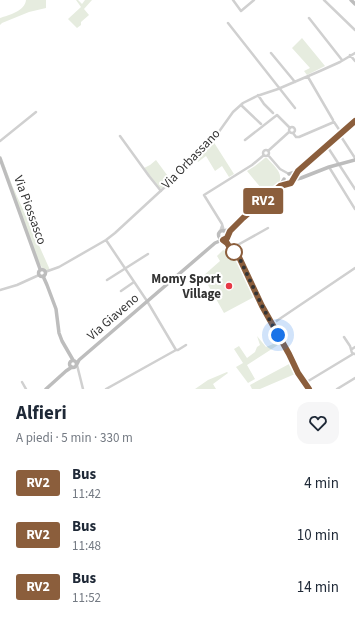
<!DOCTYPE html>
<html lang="it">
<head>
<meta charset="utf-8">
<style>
	:root { --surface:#fff; --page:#f6f6f7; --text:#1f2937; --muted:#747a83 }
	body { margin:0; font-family:"Source Sans 3",sans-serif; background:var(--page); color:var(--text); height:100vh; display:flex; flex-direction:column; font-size:15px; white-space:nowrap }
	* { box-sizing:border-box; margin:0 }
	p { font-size:13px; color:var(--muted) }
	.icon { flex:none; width:22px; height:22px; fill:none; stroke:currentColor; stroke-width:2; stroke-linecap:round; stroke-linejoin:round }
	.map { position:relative; height:389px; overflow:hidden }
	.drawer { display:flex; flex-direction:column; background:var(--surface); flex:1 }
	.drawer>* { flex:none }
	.badge { padding:0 8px; border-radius:3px; font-size:14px; line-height:26px }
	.you { position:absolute; width:20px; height:20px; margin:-10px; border:3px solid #fff; border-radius:50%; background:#1a73e8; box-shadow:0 0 0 6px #1a73e833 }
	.map>.badge { position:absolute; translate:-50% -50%; box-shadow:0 0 0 2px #fff }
	.round { display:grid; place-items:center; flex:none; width:42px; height:42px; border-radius:12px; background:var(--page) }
	.summary { display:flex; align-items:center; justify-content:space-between; height:68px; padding:0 16px }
	h1 { font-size:19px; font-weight:700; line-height:30px }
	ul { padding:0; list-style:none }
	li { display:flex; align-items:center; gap:12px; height:52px; padding:0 16px }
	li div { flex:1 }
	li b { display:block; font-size:15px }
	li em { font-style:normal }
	li .badge { min-width:44px; font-weight:700; text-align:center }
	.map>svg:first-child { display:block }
</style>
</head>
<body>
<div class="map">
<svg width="355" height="389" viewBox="0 0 355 389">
	<rect width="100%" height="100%" fill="#fff"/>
	<!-- green -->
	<path fill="#e6ecdf" d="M26 0H46V8L29 12 2 23 0 25V18C9 15 25 11 26 0Z
		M76 0H78L82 4 85 0H92L84 9 89 15 81 22V25L77 28 68 19 81 7Z
		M302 38 325 66 307 75 304 71 310 68 292 48Z
		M213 141 234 174 229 177 222 166 215 171 206 156 198 162 195 158Z
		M0 153 12 185 50 270C45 271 42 268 39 263L11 185Z
		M265 158H267C273 165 284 173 279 183L266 194 247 171 255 166Z
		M156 160 170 179 162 188H159L144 168 150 165Z
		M228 249 236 255 254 297 224 313 203 276 220 261 217 256 223 250 226 251Z
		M257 336 266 347 278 342V345L247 365 255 379 248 383 236 367 243 363 234 349 239 346 247 358 255 352 257 347 260 345Z
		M291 363 295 374 260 389H252L250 385Z
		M227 372 228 373 213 384 216 389H195L208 380Z"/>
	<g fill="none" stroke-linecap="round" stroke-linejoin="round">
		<!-- street -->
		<path stroke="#d0d0d0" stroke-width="2.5" d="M233 0 241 11 254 0
			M324 0 355 30
			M309 18 342 60
			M228 23 295 108
			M271 53 295 82
			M350 55 355 61
			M308 77 333 120
			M258 95 264 104 273 113
			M241 105 261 124
			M289 130a3 3 0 1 1 6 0a3 3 0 1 1-6 0Z
			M293 133 296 137H299L334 122 340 131
			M340 135 355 158
			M120 136 149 176 161 191
			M245 140 277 115 290 128
			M0 141 36 112
			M327 146 355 189
			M263 153a3 3 0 1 1 6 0a3 3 0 1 1-6 0Z
			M268 151 289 132
			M321 151V148L323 146 343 128 347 127
			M268 155 280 169 289 174
			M329 167 355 209
			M224 231 222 224 204 195 252 165 264 155
			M220 232 222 226
			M227 237 230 244 236 250C250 284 267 315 285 346 293 361 300 376 309 389
			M106 240 147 301 176 350
			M223 240 227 243 230 248 238 254
			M228 245 232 247H234L268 228
			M45 272 59 267 106 240 115 233 166 186 177 173 202 151 218 133 233 112 243 103 257 96 278 89 320 71 340 62 355 53
			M107 280 148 254
			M0 290 17 285 39 275
			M121 291 134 282
			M272 324 355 268
			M344 337 350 346 352 353 355 354
			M352 349 355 347
			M77 365 83 389
			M22 382 26 389
			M305 383 353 354
			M106 389 176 350H178L186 345
			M337 389 355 378"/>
		<!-- secondary -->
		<path stroke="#bdbdbd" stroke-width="3.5" d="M351 0 355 4
			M0 158 40 269
			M289 174 298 171 355 121
			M293 180 301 178 329 167 355 160
			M280 186 291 183 297 172
			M218.5 235a4.5 4.5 0 1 1 9 0a4.5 4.5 0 1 1-9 0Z
			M224 231 229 229 238 222 280 186 284 179
			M38.5 273a3.5 3.5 0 1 1 7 0a3.5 3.5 0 1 1-7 0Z
			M43 276 47 285 56 309 59 333 62 341 73 360
			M69.5 364a3.5 3.5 0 1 1 7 0a3.5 3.5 0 1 1-7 0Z
			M77 364 79 360 215 243 222 240
			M46 389 66 371 72 367"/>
	</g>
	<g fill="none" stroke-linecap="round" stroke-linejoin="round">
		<!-- line casing -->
		<g stroke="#fff" stroke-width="9">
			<path id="line" d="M309 389 298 373 289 354 262 306 238 255 230 248 227 243 223 240 227 238 230 231 243 218 280 186 291 183 298 171 355 121"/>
		</g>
		<!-- line -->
		<use href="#line" stroke="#8b5e3c" stroke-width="6"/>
		<!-- walk -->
		<path stroke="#333" stroke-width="4" stroke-dasharray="0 7.2" d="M234 252 233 251 238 255 262 306 278 335"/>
	</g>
	<!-- markers -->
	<circle fill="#fff" stroke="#8b5e3c" stroke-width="2" cx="234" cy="252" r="8"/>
	<circle fill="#e63946" stroke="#fff" stroke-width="1.5" cx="229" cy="286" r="4"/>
	<g text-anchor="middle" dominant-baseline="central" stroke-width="4" stroke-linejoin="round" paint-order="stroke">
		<!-- street labels -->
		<g font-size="13" fill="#333" stroke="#fff">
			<text transform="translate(191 159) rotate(-46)">Via Orbassano</text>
			<text transform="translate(30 210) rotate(70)">Via Piossasco</text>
			<text transform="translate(113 317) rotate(-41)">Via Giaveno</text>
		</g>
		<!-- poi labels -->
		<g font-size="13" font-weight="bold" fill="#333" stroke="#fff" text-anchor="end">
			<text x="221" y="279">Momy Sport<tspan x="221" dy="15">Village</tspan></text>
		</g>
	</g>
</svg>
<div class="you" style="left:278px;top:335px"></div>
<b class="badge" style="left:263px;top:201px;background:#8b5e3c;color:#fff">RV2</b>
</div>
<section class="drawer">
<div class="summary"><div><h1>Alfieri</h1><p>A piedi · 5 min · 330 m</p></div><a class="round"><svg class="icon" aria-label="heart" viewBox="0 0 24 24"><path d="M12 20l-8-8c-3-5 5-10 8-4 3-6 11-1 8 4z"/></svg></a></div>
<ul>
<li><span class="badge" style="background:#8b5e3c;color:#fff">RV2</span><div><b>Bus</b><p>11:42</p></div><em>4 min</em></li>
<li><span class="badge" style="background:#8b5e3c;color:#fff">RV2</span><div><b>Bus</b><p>11:48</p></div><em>10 min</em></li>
<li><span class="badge" style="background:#8b5e3c;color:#fff">RV2</span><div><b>Bus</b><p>11:52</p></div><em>14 min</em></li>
</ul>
</section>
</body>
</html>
